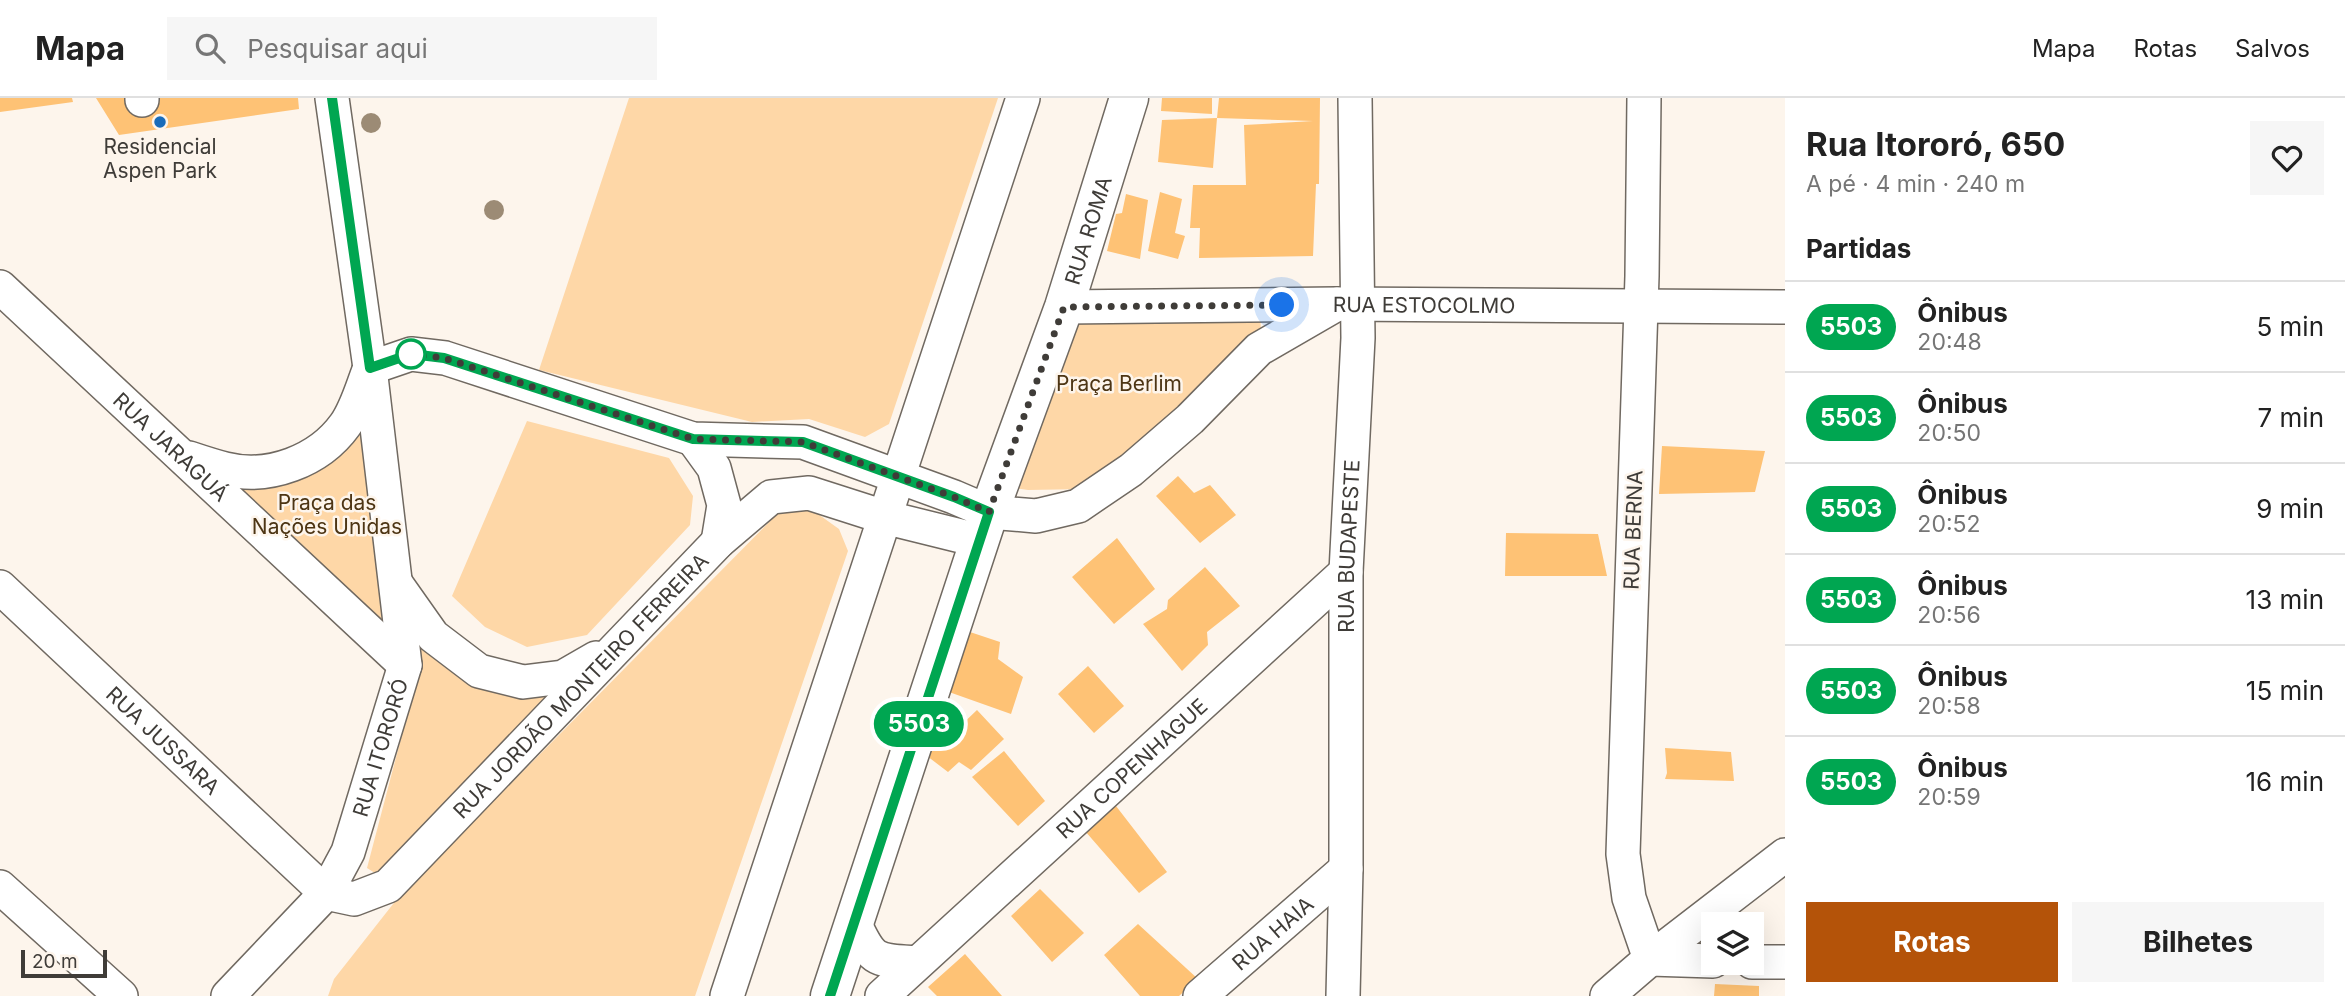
<!DOCTYPE html>
<html lang="pt">
<head>
<meta charset="utf-8">
<style>
	:root { --surface:#fff; --page:#f6f6f6; --text:#222; --muted:#767676; --line:#e0e0e0; --accent:#b45309 }
	body { margin:0; font-family:Inter,sans-serif; background:var(--page); color:var(--text); height:100vh; display:flex; flex-direction:column; font-size:26px; white-space:nowrap }
	* { box-sizing:border-box; margin:0 }
	p { font-size:23px; color:var(--muted) }
	.icon { flex:none; width:38px; height:38px; fill:none; stroke:currentColor; stroke-width:2; stroke-linecap:round; stroke-linejoin:round }
	.map { position:relative; flex:1; overflow:hidden }
	.sheet { display:flex; flex-direction:column; background:var(--surface); width:560px }
	.sheet>* { flex:none }
	.badge { padding:0 14px; border-radius:23px; font-size:24px; line-height:46px }
	.fabs { position:absolute; left:1701px; top:814px; display:grid; gap:14px }
	.fabs a { display:grid; place-items:center; width:63px; height:63px; border-radius:0px; background:var(--surface); box-shadow:0 7px 28px #0002; font-size:35px }
	.scale { position:absolute; left:21px; bottom:18px; width:86px; box-sizing:border-box; padding-left:7px; border:4px solid #3f3c38; border-top:0; font-size:19px; line-height:24px; white-space:nowrap; color:#3f3c38; -webkit-text-stroke:5px #fdf5ec; paint-order:stroke }
	.you { position:absolute; width:35px; height:35px; margin:-18px; border:5px solid #fff; border-radius:50%; background:#1a73e8; box-shadow:0 0 0 10px #1a73e833 }
	.map>.badge { position:absolute; translate:-50% -50%; box-shadow:0 0 0 4px #fff }
	h2 { padding:0 21px; font-size:26px; line-height:63px }
	.round { display:grid; place-items:center; flex:none; width:74px; height:74px; border-radius:0px; background:var(--page) }
	.headline { display:flex; align-items:center; justify-content:space-between; height:119px; padding:0 21px }
	h1 { font-size:33px; font-weight:700; line-height:52px }
	.button { display:flex; gap:14px; margin-top:auto; padding:14px 21px }
	.button a { flex:1; height:80px; border-radius:0px; background:var(--accent); color:#fff; font-size:28px; font-weight:700; line-height:80px; text-align:center }
	.button a+a { background:var(--page); color:var(--text) }
	ul { padding:0; list-style:none }
	li { display:flex; align-items:center; gap:21px; height:91px; padding:0 21px; border-top:2px solid var(--line) }
	li div { flex:1 }
	li b { display:block; font-size:26px }
	li em { font-style:normal }
	li .badge { min-width:77px; font-weight:700; text-align:center }
	header { display:flex; align-items:center; gap:42px; box-sizing:border-box; height:98px; padding:0 35px; background:var(--surface); border-bottom:2px solid var(--line) }
	header strong { font-size:33px }
	nav { display:flex; gap:38px; margin-inline-start:auto; font-size:24px }
	.search { width:490px; height:63px; background:var(--page); display:flex; align-items:center; gap:18px; box-sizing:border-box; padding:0 24px; border-radius:0px; color:var(--muted); font-size:26px }
	main { display:flex; flex:1; min-height:0 }
	.map>svg:first-child { display:block }
</style>
</head>
<body>
<header>
<strong>Mapa</strong>
<div class="search"><svg class="icon" aria-label="search" viewBox="0 0 24 24"><circle cx="10" cy="10" r="6"/><path d="M15 15l6 6"/></svg>Pesquisar aqui</div>
<nav><a>Mapa</a><a>Rotas</a><a>Salvos</a></nav>
</header>
<main>
<div class="map">
<svg width="1785" height="898" viewBox="0 0 1785 898">
	<rect width="100%" height="100%" fill="#fdf5ec"/>
	<!-- green -->
	<path fill="#fed7a7" d="M629 0H998L889 326 865 339 809 321 752 324 539 272Z
		M1260 216 1261 233 1199 303 1086 391 1028 392 1008 389 1070 217Z
		M527 323 669 360 693 398 690 427 587 537 527 549 485 529 452 498Z
		M361 336 385 527 232 386C286 398 325 374 361 336Z
		M811 411 839 431 848 453 695 898H328L334 881 397 801 779 414Z
		M416 541 471 588 524 600 564 589 378 777 367 770 420 568Z"/>
	<!-- building -->
	<path fill="#fec275" d="M0 0H72L73 4 0 14Z
		M96 0H298L299 11 119 37Z
		M1162 0H1212V16L1161 13Z
		M1219 0H1320L1319 86H1316L1313 158 1199 160 1200 130H1190L1193 87H1246L1244 27 1313 23 1217 20Z
		M1217 20 1213 70 1158 64 1162 22Z
		M1160 94 1182 101 1175 135 1185 138 1178 161 1148 153Z
		M1126 96 1148 102 1140 161 1107 153 1116 116 1122 115Z
		M1662 348 1765 353 1755 394 1659 396Z
		M1178 378 1194 395 1210 387 1236 417 1200 445 1156 398Z
		M1506 435 1598 436 1607 478H1505Z
		M1117 440 1155 491 1114 526 1072 479Z
		M1205 469 1240 508 1207 534 1208 547 1182 573 1143 526 1167 511 1168 502Z
		M970 534 1000 544 998 561 1023 579 1011 616 949 594Z
		M1088 568 1124 608 1094 635 1058 596Z
		M977 612 1004 641 971 672 959 664 948 674 927 658 940 624 953 635Z
		M1665 650 1731 654 1734 683 1665 681 1667 675Z
		M1004 653 1045 703 1018 728 972 679Z
		M1116 708 1167 774 1139 795 1085 733Z
		M1040 791 1084 835 1052 864 1011 818Z
		M1138 826 1198 881 1179 898H1140L1104 857Z
		M965 856 1002 898H937L928 889Z
		M1715 886 1759 888V898H1714Z"/>
	<g fill="none" stroke-linecap="round" stroke-linejoin="round">
		<!-- minor casing -->
		<g stroke="#706961" stroke-width="36">
			<g id="minor">
				<path d="M142 0V2"/>
				<path d="M1644 0 1642 178 1623 756 1629 800 1650 861 1713 863"/>
				<path id="s1" d="M0 189 405 567"/>
				<path id="s2" d="M1064 209 1337 206 1785 209"/>
				<path d="M370 270 411 256 445 260 693 341 803 344 954 399 989 414 1036 418 1078 408 1131 372 1190 321 1259 251 1337 206"/>
				<path d="M693 341 714 370 724 407 718 444"/>
				<path d="M189 360C201 364 213 368 225 371 269 382 319 363 345 327 356 312 362 290 369 272"/>
				<path d="M397 487 433 538 479 573 523 584 563 579 596 560"/>
				<path id="s3" d="M0 489 326 795"/>
				<path d="M0 789 121 898"/>
				<path id="s4" d="M326 795 354 801 388 788 718 444 771 399 809 395 884 419 981 443"/>
				<path d="M854 824C872 864 875 862 917 865"/>
				<path d="M1752 864H1785"/>
				<path id="s5" d="M228 898 326 795 348 754 405 567 370 270 332 0"/>
				<path d="M727 898 1023 0"/>
				<path id="s6" d="M882 898 1346 474"/>
				<path id="s7" d="M1200 898 1346 771"/>
				<path id="s8" d="M1343 898 1346 771V474L1358 240 1355 0"/>
				<path d="M1607 898 1650 861 1785 757"/>
			</g>
		</g>
		<!-- major casing -->
		<g stroke="#706961" stroke-width="41">
			<g id="major">
				<path id="s9" d="M830 898 989 414 1064 209 1129 0"/>
			</g>
		</g>
		<!-- minor -->
		<use href="#minor" stroke="#fff" stroke-width="33"/>
		<!-- major -->
		<use href="#major" stroke="#fff" stroke-width="38"/>
	</g>
	<!-- trees -->
	<g fill="#9c8b75">
		<circle cx="371" cy="25" r="10"/>
		<circle cx="494" cy="112" r="10"/>
	</g>
	<g fill="none" stroke-linecap="round" stroke-linejoin="round">
		<!-- line casing -->
		<g stroke="#fff" stroke-width="16">
			<path id="line" d="M332 0 370 270 411 256 444 260 693 341 803 344 954 399 989 414 830 898"/>
		</g>
		<!-- line -->
		<use href="#line" stroke="#00a651" stroke-width="10"/>
		<!-- walk -->
		<path stroke="#3f3c38" stroke-width="7" stroke-dasharray="0 12.6" d="M411 256 444 260 693 341 803 344 954 399 989 414 1064 209 1282 207"/>
	</g>
	<!-- markers -->
	<circle fill="#196cba" stroke="#fdf5ec" stroke-width="2.5" cx="160" cy="24" r="7"/>
	<circle fill="#fff" stroke="#00a651" stroke-width="3.5" cx="411" cy="256" r="14"/>
	<g text-anchor="middle" dominant-baseline="central" stroke-width="5" stroke-linejoin="round" paint-order="stroke">
		<!-- poi labels -->
		<g font-size="21" fill="#3f3c38" stroke="#fdf5ec">
			<text x="160" y="48">Residencial<tspan x="160" dy="24">Aspen Park</tspan></text>
		</g>
		<!-- street labels -->
		<g font-size="21" fill="#3f3c38" stroke="#fdf5ec">
			<text stroke="none"><textPath href="#s9" startOffset="808">RUA ROMA</textPath></text>
			<text stroke="none"><textPath href="#s2" startOffset="360">RUA ESTOCOLMO</textPath></text>
			<text stroke="none"><textPath href="#s1" startOffset="234">RUA JARAGUÁ</textPath></text>
			<text transform="translate(1633 432) rotate(-88)">RUA BERNA</text>
			<text stroke="none"><textPath href="#s8" startOffset="450">RUA BUDAPESTE</textPath></text>
			<text stroke="none"><textPath href="#s4" startOffset="343">RUA JORDÃO MONTEIRO FERREIRA</textPath></text>
			<text stroke="none"><textPath href="#s3" startOffset="224">RUA JUSSARA</textPath></text>
			<text stroke="none"><textPath href="#s5" startOffset="298">RUA ITORORÓ</textPath></text>
			<text stroke="none"><textPath href="#s6" startOffset="338">RUA COPENHAGUE</textPath></text>
			<text stroke="none"><textPath href="#s7" startOffset="96">RUA HAIA</textPath></text>
		</g>
		<!-- park labels -->
		<g font-size="21" fill="#4d3514" stroke="#fdf5ec">
			<text x="1119" y="285">Praça Berlim</text>
			<text x="327" y="404">Praça das<tspan x="327" dy="24">Nações Unidas</tspan></text>
		</g>
	</g>
</svg>
<div class="fabs">
<a><svg class="icon" aria-label="layers" viewBox="0 0 24 24"><path d="M12 4l9 5-9 5-9-5zM3 14l9 5 9-5"/></svg></a>
</div>
<div class="scale">20 m</div>
<div class="you" style="left:1282px;top:207px"></div>
<b class="badge" style="left:919px;top:626px;background:#00a651;color:#fff">5503</b>
</div>
<section class="sheet">
<div class="headline"><div><h1>Rua Itororó, 650</h1><p>A pé · 4 min · 240 m</p></div><a class="round"><svg class="icon" aria-label="heart" viewBox="0 0 24 24"><path d="M12 20l-8-8c-3-5 5-10 8-4 3-6 11-1 8 4z"/></svg></a></div>
<h2>Partidas</h2>
<ul>
<li><span class="badge" style="background:#00a651;color:#fff">5503</span><div><b>Ônibus</b><p>20:48</p></div><em>5 min</em></li>
<li><span class="badge" style="background:#00a651;color:#fff">5503</span><div><b>Ônibus</b><p>20:50</p></div><em>7 min</em></li>
<li><span class="badge" style="background:#00a651;color:#fff">5503</span><div><b>Ônibus</b><p>20:52</p></div><em>9 min</em></li>
<li><span class="badge" style="background:#00a651;color:#fff">5503</span><div><b>Ônibus</b><p>20:56</p></div><em>13 min</em></li>
<li><span class="badge" style="background:#00a651;color:#fff">5503</span><div><b>Ônibus</b><p>20:58</p></div><em>15 min</em></li>
<li><span class="badge" style="background:#00a651;color:#fff">5503</span><div><b>Ônibus</b><p>20:59</p></div><em>16 min</em></li>
</ul>
<div class="button"><a>Rotas</a><a>Bilhetes</a></div>
</section>
</main>
</body>
</html>
